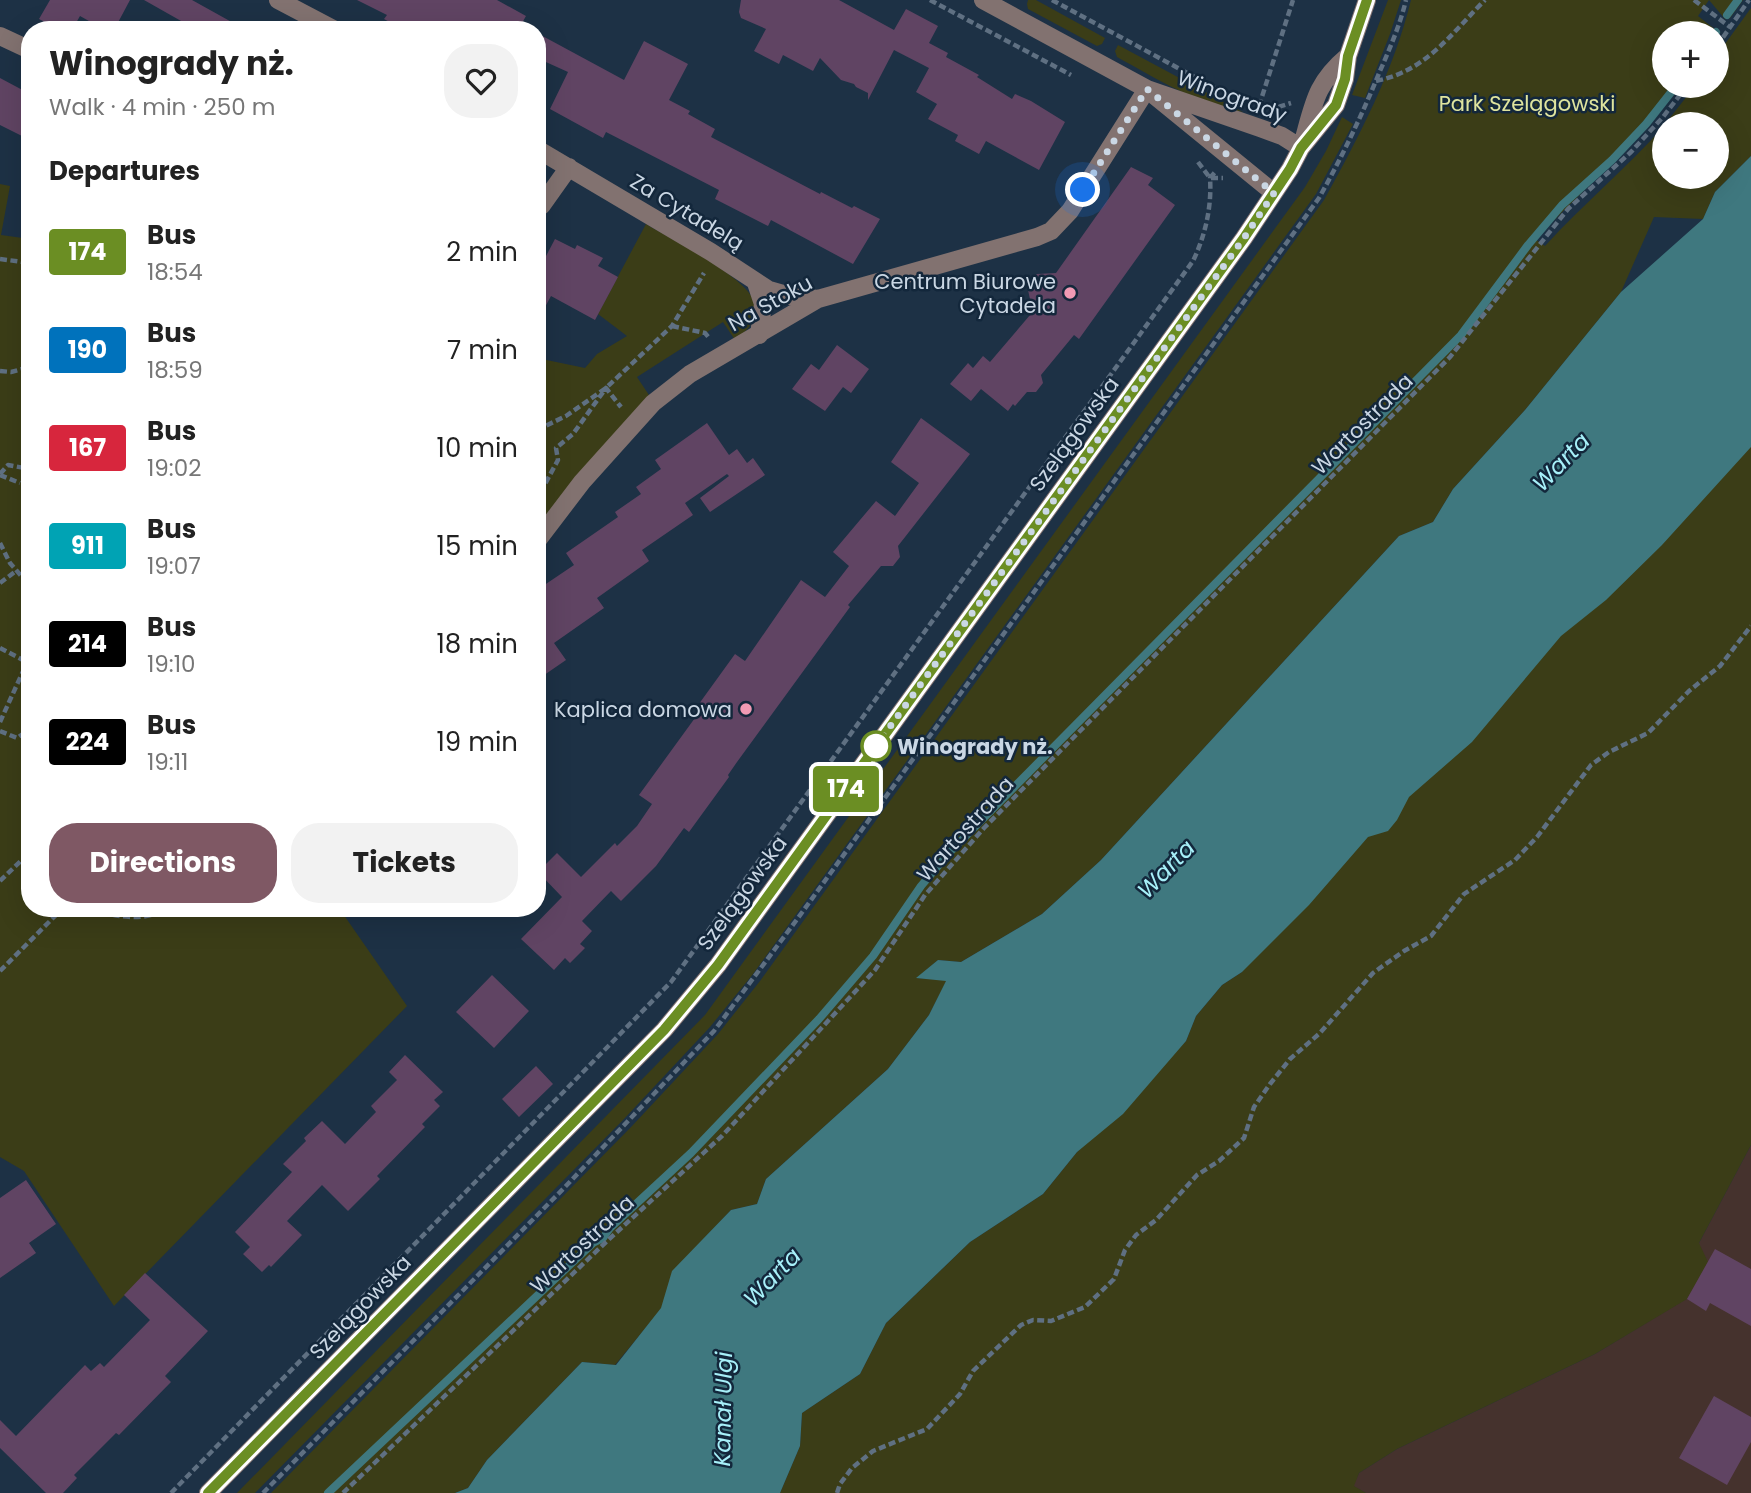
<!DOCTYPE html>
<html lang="en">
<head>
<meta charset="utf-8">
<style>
	:root { --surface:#fff; --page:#f2f2f2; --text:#222; --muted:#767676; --accent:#7f5864 }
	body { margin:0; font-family:Poppins,sans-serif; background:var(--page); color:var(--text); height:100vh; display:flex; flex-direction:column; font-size:26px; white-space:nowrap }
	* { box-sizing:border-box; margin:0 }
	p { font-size:23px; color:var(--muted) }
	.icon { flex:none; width:38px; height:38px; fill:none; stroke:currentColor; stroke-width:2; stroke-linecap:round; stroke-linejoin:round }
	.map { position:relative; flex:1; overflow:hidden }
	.side { position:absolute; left:21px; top:21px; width:525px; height:896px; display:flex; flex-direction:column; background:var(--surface); border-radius:28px; box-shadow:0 7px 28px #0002 }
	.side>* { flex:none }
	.badge { padding:0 14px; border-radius:5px; font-size:24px; line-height:46px }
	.buttons { position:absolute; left:1652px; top:21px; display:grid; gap:14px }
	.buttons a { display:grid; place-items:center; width:77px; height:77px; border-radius:50%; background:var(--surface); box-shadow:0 7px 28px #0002; font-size:35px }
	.you { position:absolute; width:35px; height:35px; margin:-18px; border:5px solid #fff; border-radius:50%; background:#1a73e8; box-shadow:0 0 0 10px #1a73e833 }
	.map>.badge { position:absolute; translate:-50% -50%; box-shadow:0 0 0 4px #fff }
	h2 { padding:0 28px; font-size:26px; line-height:63px }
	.round { display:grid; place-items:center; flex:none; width:74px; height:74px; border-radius:28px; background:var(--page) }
	.head { display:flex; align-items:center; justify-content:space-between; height:119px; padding:0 28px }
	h1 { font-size:33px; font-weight:700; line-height:52px }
	.primary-button { display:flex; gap:14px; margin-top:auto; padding:14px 28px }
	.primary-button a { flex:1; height:80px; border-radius:28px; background:var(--accent); color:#fff; font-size:28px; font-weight:700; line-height:80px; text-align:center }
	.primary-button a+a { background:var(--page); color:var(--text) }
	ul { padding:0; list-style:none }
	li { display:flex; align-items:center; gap:21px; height:98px; padding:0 28px }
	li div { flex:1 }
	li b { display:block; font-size:26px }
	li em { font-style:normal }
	li .badge { min-width:77px; font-weight:700; text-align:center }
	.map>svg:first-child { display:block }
</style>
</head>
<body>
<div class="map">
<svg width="1751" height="1493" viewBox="0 0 1751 1493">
	<rect width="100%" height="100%" fill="#1d3145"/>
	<!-- industrial -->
	<path fill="#45322d" d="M1751 1145V1493H1366L1353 1486 1359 1473 1397 1449 1595 1354 1686 1299 1699 1243Z"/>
	<!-- green -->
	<path fill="#3b3d17" d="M1028 0H1036L1105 38 1102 44 1097 46 1028 9 1027 4Z
		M1388 0H1401L1390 34 1365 98 1352 95Z
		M1411 0H1743L1730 18 1725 19 1709 0 1698 16 1716 30 1718 34 1717 36V33H1664V86H1681L1641 134 1535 239 1545 246C1583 204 1627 168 1664 126V177H1717V124H1665L1695 86H1717V55L1751 8V156L1715 192 1703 219 1654 217 1621 292 1525 410 1453 489 1433 522 1399 536 1101 860 1042 914 961 962 938 960 917 978 947 980 929 1015 888 1069 766 1179 757 1204 731 1210 673 1271 662 1308 615 1365 582 1362 487 1460 468 1488 455 1493H271L632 1126 718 1034 760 981 1324 200C1359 137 1394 70 1411 0Z
		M1118 45 1243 112C1197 104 1157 79 1117 57L1115 51Z
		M1342 117 1353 124 1316 194 753 974 710 1027 624 1119 255 1493H237L705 1015 1305 187 1326 151Z
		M0 184 10 186 1 235 30 239V908H339L407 1006 114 1306 24 1171 0 1157Z
		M646 224C671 239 742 275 753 299 761 318 748 330 735 340L723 322 637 377 649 395 537 529V358L585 368 597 354 627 336 598 314Z
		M1751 430V1145L1699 1243 1708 1262 1687 1299 1595 1354 1397 1449 1359 1473 1354 1486 1366 1493H780L800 1446 802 1413 860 1374 886 1323 970 1242 1043 1194 1077 1152 1186 1041 1196 1016 1222 985 1242 972 1249 954Z"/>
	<!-- water -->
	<path fill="#3f787f" d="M1751 156V447L1662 545 1606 600 1561 636 1472 742 1409 797 1397 820 1388 831 1368 837 1309 905 1242 972 1222 985 1196 1016 1186 1041 1123 1114 1077 1152 1043 1194 970 1242 886 1323 860 1374 802 1413 800 1446 780 1493H455L468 1488 487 1460 582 1362 616 1365 661 1308 672 1271 731 1210 757 1204 766 1179 888 1069 929 1015 946 981 916 978 938 960 961 962 1042 914 1101 860 1399 536 1433 522 1453 489 1525 410 1621 292 1703 219 1715 192Z"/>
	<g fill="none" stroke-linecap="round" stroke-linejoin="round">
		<!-- stream -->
		<path stroke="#3f787f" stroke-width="8" d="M1727 15 1738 0
			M1715 33 1716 32
			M328 1493 593 1243 603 1238 610 1228 691 1153 819 1019 873 956 921 886 950 852 1461 335 1528 245 1562 205 1612 160 1646 124 1676 86"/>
	</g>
	<!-- building -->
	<path fill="#604463" d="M50 0H130L114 30H105L80 16 72 30H60L39 19Z
		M144 0H192L246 30H197Z
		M357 0H497L526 16 518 30H404L384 19 387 15Z
		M741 0H839L894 30 906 9 938 26 929 43 948 53 946 57 979 75 977 77 1012 99 1015 94 1031 101 1065 122 1039 170 986 141 979 154 955 141 958 135 928 119 937 104 916 92 929 68 894 50 868 100V93L856 87 854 84 841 80 820 58 813 71 783 55 779 64 754 51 766 29 741 18 739 12Z
		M537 33 624 80 644 41 688 64 669 100 690 111 688 114 715 129 711 137 820 194 821 192 852 208 854 206 880 219 853 264 771 220 768 226 715 199 719 190 606 132 603 138 550 109 568 72 537 58Z
		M0 78 30 94V140L0 125Z
		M1131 167 1153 178 1148 185 1175 205 1079 339 1074 335 1041 375 1043 383 1036 392H1027L1015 406 1013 404 1008 411 981 389 971 401 950 384 968 363 973 368 983 356 990 362 1036 308 1031 304 1028 290 1030 280 1037 274 1056 273Z
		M555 239 575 249 577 245 603 258 598 266 618 277 595 320 551 296 537 322V254L545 258Z
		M837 345 869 369 851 393 843 387 825 411 792 389 811 364 819 370Z
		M921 418 970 454 898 546 900 557 893 566H881L848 605 850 607 737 762 728 775 729 777 689 832 684 828 656 866 621 901 611 891 582 921 592 931 580 944 585 948 570 963 565 958 554 970 521 939 562 897 538 872 557 853 581 877 615 843 617 846 637 826 652 804 639 795 700 711 696 708 735 654 745 661 801 580 825 597 849 566 833 552 876 501 895 516 919 483 891 462Z
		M707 423 729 455 737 449 747 463 753 458 765 475 710 512 700 498 729 476 727 474 685 503 693 515 642 550 649 561 597 598 604 608 554 643 566 660 537 680V590L574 565 566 553 618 517 615 512 641 494 636 487 661 469 655 460Z
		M492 975 529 1011 494 1048 456 1012Z
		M405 1055 443 1092 434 1100 440 1106 422 1124 425 1127 377 1176 380 1179 348 1211 322 1185 287 1221 302 1235 271 1267 269 1265 262 1272 243 1254 250 1247 235 1232 292 1172 283 1164 306 1141 304 1138 322 1121 345 1144 376 1112 371 1106 397 1080 389 1072Z
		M536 1066 553 1084 519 1117 502 1099Z
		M26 1180 56 1224 29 1243 36 1253 0 1278V1198Z
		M1715 1249 1751 1269V1326L1710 1303 1706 1311 1687 1299Z
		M145 1273 208 1331 165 1376 171 1382 119 1435 116 1433 74 1475 77 1478 63 1493H46L0 1448V1420L16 1436 85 1365 91 1371 100 1363 104 1367 150 1320 124 1295Z
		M1714 1396 1751 1417V1442L1727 1485 1679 1458Z"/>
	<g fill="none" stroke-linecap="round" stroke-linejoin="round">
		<!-- path -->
		<path stroke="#5f7082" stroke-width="4.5" stroke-dasharray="7 3.5" stroke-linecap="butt" d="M930 0 1071 75
			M1052 0 1215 88
			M1694 0 1730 27
			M1717 46 1749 0
			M1376 81C1426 71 1450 35 1485 0
			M1259 106 1293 0
			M1268 107H1278L1291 103
			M1198 162 1210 178H1223
			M0 259 30 263
			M672 326 705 333 710 339
			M0 371 11 372 30 367
			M537 430 566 416 606 388 672 326 704 273
			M0 474 8 465 30 469
			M0 475 20 483
			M537 489 545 484 558 460 556 448 573 434 606 388 621 407
			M0 543 10 563 30 586
			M0 583 16 571
			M0 648 27 662
			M0 722 30 656
			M0 731 17 738 30 729
			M0 881 30 852
			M82 908C112 914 139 925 168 908
			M0 971 63 908
			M171 1493 671 982 1193 261C1205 236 1212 207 1210 178L1216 171
			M263 1493 564 1188 714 1031 798 918 1319 198C1342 157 1362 115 1380 71 1390 48 1400 25 1406 0
			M343 1493 606 1242 722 1136 875 970 925 895 984 828 1450 357 1568 209 1631 152 1663 117 1687 86
			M837 1493 840 1484 852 1468 873 1451 927 1429 960 1394 973 1371 1021 1325 1033 1320 1051 1321 1085 1307 1114 1279 1125 1250 1136 1235 1156 1220 1197 1175 1219 1161 1244 1138 1254 1107 1270 1084 1290 1059 1320 1033 1373 973 1404 951 1431 936 1464 894 1515 860 1537 837 1591 765 1609 752 1648 733 1689 691 1720 666 1751 626"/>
		<!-- minor -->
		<path stroke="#827270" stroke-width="18" d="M278 0 335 30
			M983 0 1147 89 1260 128 1282 136 1301 148
			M0 36 30 50
			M1155 96 1274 193
			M1303 142C1314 102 1316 83 1348 56
			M537 149 711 252 769 290 790 296 818 299
			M537 204 542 205 569 167
			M756 283 763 304 759 335
			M537 541 582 482 653 403 690 374 818 299 1037 237 1051 231 1070 211 1147 89
			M208 1493 664 1030 718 965 1244 238 1290 169 1301 148 1336 105 1345 79 1348 56 1367 0"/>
	</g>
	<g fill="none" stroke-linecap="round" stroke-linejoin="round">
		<!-- line casing -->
		<g stroke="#fff" stroke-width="16">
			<path id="line" d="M208 1493 664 1030 718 965 1244 238 1290 169 1301 148 1336 105 1345 79 1348 56 1367 0"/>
		</g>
		<!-- line -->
		<use href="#line" stroke="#6b8e23" stroke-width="10"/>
		<!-- walk -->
		<path stroke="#cad7e4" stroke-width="7" stroke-dasharray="0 12.6" d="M876 746 1244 238 1274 193 1147 89 1083 190"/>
	</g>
	<!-- markers -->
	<g fill="#f19ab4" stroke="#13273b" stroke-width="2.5">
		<circle cx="1070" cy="293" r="7"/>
		<circle cx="746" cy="709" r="7"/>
	</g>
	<circle fill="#fff" stroke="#6b8e23" stroke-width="3.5" cx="876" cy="746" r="14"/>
	<g text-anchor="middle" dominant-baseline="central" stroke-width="5" stroke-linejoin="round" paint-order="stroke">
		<!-- street labels -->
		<g font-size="21" fill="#cad7e4" stroke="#13273b">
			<text transform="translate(1232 96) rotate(20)">Winogrady</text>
			<text transform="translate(687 212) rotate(31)">Za Cytadelą</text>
			<text transform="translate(770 303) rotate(-29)">Na Stoku</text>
			<text transform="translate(1362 424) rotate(-45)">Wartostrada</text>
			<text transform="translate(1074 434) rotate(-54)">Szelągowska</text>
			<text transform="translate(965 829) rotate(-48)">Wartostrada</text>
			<text transform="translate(742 893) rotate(-54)">Szelągowska</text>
			<text transform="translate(582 1244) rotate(-43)">Wartostrada</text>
			<text transform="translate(360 1307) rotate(-46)">Szelągowska</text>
		</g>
		<!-- park labels -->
		<g font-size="21" fill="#dfe49e" stroke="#13273b">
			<text x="1527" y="103">Park Szelągowski</text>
		</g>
		<!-- poi labels -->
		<g font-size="21" fill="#cad7e4" stroke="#13273b" text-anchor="end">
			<text x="1056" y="281">Centrum Biurowe<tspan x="1056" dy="24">Cytadela</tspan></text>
			<text x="732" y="709">Kaplica domowa</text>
		</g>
		<!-- stop labels -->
		<g font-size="21" font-weight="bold" fill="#cad7e4" stroke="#13273b" text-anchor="start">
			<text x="897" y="746">Winogrady nż.</text>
		</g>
		<!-- water labels -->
		<g font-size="23" font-style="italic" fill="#a7f0f9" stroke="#13273b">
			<text transform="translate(1561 462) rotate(-46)">Warta</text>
			<text transform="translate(1166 869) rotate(-46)">Warta</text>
			<text transform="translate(772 1277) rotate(-46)">Warta</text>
			<text transform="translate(723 1409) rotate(-89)">Kanał Ulgi</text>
		</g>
	</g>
</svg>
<div class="buttons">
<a>+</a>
<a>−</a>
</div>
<div class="you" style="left:1083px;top:190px"></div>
<b class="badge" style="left:846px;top:789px;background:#6b8e23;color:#fff">174</b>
<section class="side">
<div class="head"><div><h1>Winogrady nż.</h1><p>Walk · 4 min · 250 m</p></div><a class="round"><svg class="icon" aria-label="heart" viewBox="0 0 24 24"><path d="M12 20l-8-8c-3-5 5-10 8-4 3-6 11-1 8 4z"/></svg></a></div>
<h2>Departures</h2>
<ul>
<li><span class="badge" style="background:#6b8e23;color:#fff">174</span><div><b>Bus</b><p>18:54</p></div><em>2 min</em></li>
<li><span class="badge" style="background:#0072bc;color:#fff">190</span><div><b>Bus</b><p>18:59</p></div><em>7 min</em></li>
<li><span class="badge" style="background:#d7263d;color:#fff">167</span><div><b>Bus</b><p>19:02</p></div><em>10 min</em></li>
<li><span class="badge" style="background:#00a3b4;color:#fff">911</span><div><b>Bus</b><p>19:07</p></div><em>15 min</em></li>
<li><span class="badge" style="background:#000;color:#fff">214</span><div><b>Bus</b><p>19:10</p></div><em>18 min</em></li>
<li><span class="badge" style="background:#000;color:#fff">224</span><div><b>Bus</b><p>19:11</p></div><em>19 min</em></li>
</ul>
<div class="primary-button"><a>Directions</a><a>Tickets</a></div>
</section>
</div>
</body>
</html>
